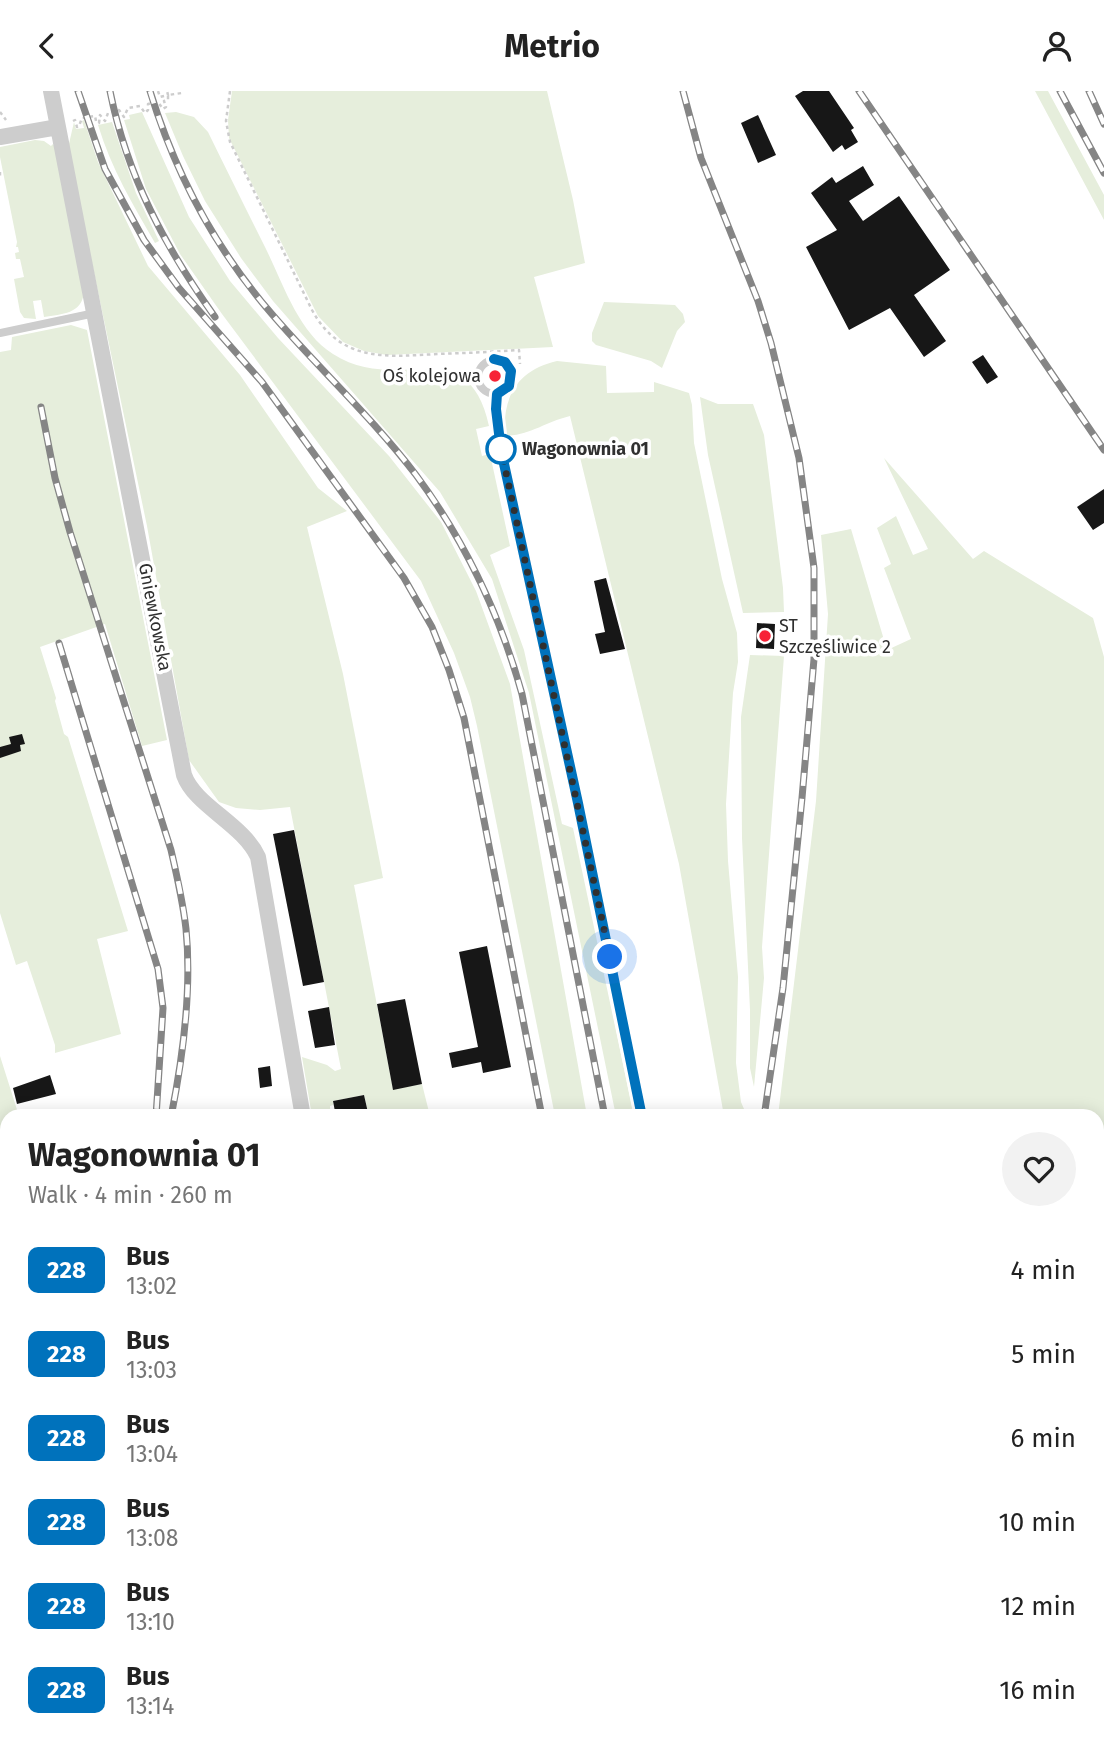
<!DOCTYPE html>
<html lang="en">
<head>
<meta charset="utf-8">
<style>
	:root { --surface:#fff; --page:#f2f2f2; --text:#222; --muted:#767676 }
	body { margin:0; font-family:"Fira Sans",sans-serif; background:var(--page); color:var(--text); height:100vh; display:flex; flex-direction:column; font-size:26px; white-space:nowrap }
	* { box-sizing:border-box; margin:0 }
	p { font-size:23px; color:var(--muted) }
	.icon { flex:none; width:38px; height:38px; fill:none; stroke:currentColor; stroke-width:2; stroke-linecap:round; stroke-linejoin:round }
	.map { position:relative; flex:1; overflow:hidden }
	.side { position:absolute; left:0px; top:1018px; width:1104px; height:639px; display:flex; flex-direction:column; background:var(--surface); border-radius:21px 21px 0 0; box-shadow:0 4px 18px #0003 }
	.side>* { flex:none }
	.badge { padding:0 14px; border-radius:10px; font-size:24px; line-height:46px }
	.you { position:absolute; width:35px; height:35px; margin:-18px; border:5px solid #fff; border-radius:50%; background:#1a73e8; box-shadow:0 0 0 10px #1a73e833 }
	.map>.badge { position:absolute; translate:-50% -50%; box-shadow:0 0 0 4px #fff }
	.round { display:grid; place-items:center; flex:none; width:74px; height:74px; border-radius:37px; background:var(--page) }
	.headline { display:flex; align-items:center; justify-content:space-between; height:119px; padding:0 28px }
	h1 { font-size:33px; font-weight:700; line-height:52px }
	ul { padding:0; list-style:none }
	li { display:flex; align-items:center; gap:21px; height:84px; padding:0 28px }
	li div { flex:1 }
	li b { display:block; font-size:26px }
	li em { font-style:normal }
	li .badge { min-width:77px; font-weight:700; text-align:center }
	header { display:flex; justify-content:space-between; align-items:center; height:91px; padding:0 28px; background:var(--surface); font-size:32px; font-weight:700 }
	.map>svg:first-child { display:block }
</style>
</head>
<body>
<header><svg class="icon" aria-label="back" viewBox="0 0 24 24"><path d="M15 5l-7 7 7 7"/></svg>Metrio<svg class="icon" aria-label="person" viewBox="0 0 24 24"><circle cx="12" cy="8" r="4"/><path d="M4 21q1-7 8-7t8 7"/></svg></header>
<div class="map">
<svg width="1104" height="1656" viewBox="0 0 1104 1656">
	<rect width="100%" height="100%" fill="#fff"/>
	<!-- green -->
	<path fill="#e6eedc" d="M232 0H547L573 109 585 172 534 186 553 256 387 264 364 260 343 251 318 225 229 47 228 29Z
		M1035 0H1048L1104 104V129Z
		M142 21 189 126 230 190 278 247 389 365 441 431 476 500 510 593 587 1025H555L477 635 470 606 454 562 421 490 222 223 180 163 146 98 124 29 130 28 129 24Z
		M176 21 194 26 208 41C227 80 246 118 265 156 283 192 298 241 333 263 397 305 468 238 489 335L476 338 482 365 490 363 510 455 490 464 524 559 562 733 573 737 634 1025H616L529 602 492 488 440 401 273 210 241 167 205 110 183 65 165 22Z
		M84 29 98 71 148 175 240 284 318 397 347 420 307 436 343 583 383 787 354 794 393 998 422 993 430 1025H369L364 1004 333 1010V1014L330 1015V1021H335L336 1025H312L302 966 327 974 335 980 341 978 290 716 260 719 236 717 219 711 189 669 147 435 68 57 74 31 76 38 84 37 82 30Z
		M112 31 136 102 159 150 155 152C133 114 111 77 98 34Z
		M35 49 44 50 51 55 53 53 55 56 84 201C82 223 62 223 44 226L41 209 33 210 36 228 24 227 20 221 14 188 24 186 20 168H16L15 162 19 161 18 156H16L17 151 0 66V56Z
		M604 211 675 214 683 223 685 231 677 240 662 277 651 270 596 254 592 250V242Z
		M71 234 87 239 167 649 142 655 105 533 40 556 56 607 55 610 64 643 68 646 128 840 97 848 121 943 55 962V954L27 870 16 874 0 822V261L11 259 12 246Z
		M557 270 606 275 607 302 654 301V291L689 302 692 314 694 352 722 488 737 542 738 571 733 602 726 713 728 770 738 886 736 972 741 1011 747 1025H724L679 773 570 325C545 331 531 344 505 345 502 305 518 279 557 270Z
		M700 306 718 313H753L764 344 783 497 784 521 743 522 708 364Z
		M884 367 973 468 984 460 1093 527 1104 566V1401L1097 1400V1026L778 1025 816 710 828 523 821 444 851 438 887 559 911 548 884 477 891 473 877 437 896 425 913 464 928 458Z
		M750 564 784 565 762 856 764 887 754 996 750 977V919L742 747 741 626Z
		M0 965 19 1025 7 1026V1065L0 1043Z
		M0 1123 7 1143V1430L0 1408Z
		M1097 1627 1104 1632V1656H993L992 1650H1097Z
		M79 1650H164L166 1656H78Z"/>
	<!-- building -->
	<path fill="#171717" d="M803 0H829L854 37 851 39 858 51 845 59 842 54 833 61 795 5Z
		M758 24 776 64 758 72 741 32Z
		M863 75 874 94 849 110 863 130 899 105 950 179 914 204 946 250 924 266 890 217 849 239 806 156 837 139 811 102 832 86 836 92Z
		M983 264 998 286 987 293 972 271Z
		M1104 398V432L1093 439 1077 416Z
		M606 487 625 558 600 563 595 543 605 541 594 490Z
		M757 532 775 533 774 558 756 557Z
		M22 643 25 653 20 654 21 660 0 667V656L11 653 9 646Z
		M294 739 324 891 303 895 273 743Z
		M487 855 511 976 483 982 481 971 452 977 449 962 478 956 459 861Z
		M405 908 422 993 393 999 377 913Z
		M329 916 335 954 315 957 308 920Z
		M270 975 272 995 260 997 258 977Z
		M50 984 56 1003 17 1013 13 997Z
		M364 1004 369 1026H336L333 1010Z"/>
	<g fill="none" stroke-linecap="round" stroke-linejoin="round">
		<!-- path -->
		<path stroke="#cdcdcd" stroke-width="2.5" stroke-dasharray="3.5 3.5" stroke-linecap="butt" d="M158 0 160 6 168 4 167 0
			M230 0 226 30 230 51 312 219C340 271 386 266 437 263 465 262 492 261 519 259L520 273
			M0 21 6 29
			M73 30 75 29 77 36 79 35 82 27 95 25 96 30 99 32 100 24 105 30 108 22 119 19 124 26 128 17 140 15 145 22 148 19V13L158 11 163 18 166 16 164 10 168 9V4L182 2
			M0 81V86"/>
		<!-- lane -->
		<path stroke="#cdcdcd" stroke-width="8" d="M0 242 95 222
			M478 286a17 17 0 1 1 34 0a17 17 0 1 1-34 0Z
			M497 303 496 318 501 359 578 712 643 1026
			M773 1650V1656"/>
		<!-- street -->
		<path stroke="#cdcdcd" stroke-width="16" d="M51 0 184 684C195 715 243 733 258 766L303 1026
			M0 46 58 36
			M1097 1596 1104 1599
			M456 1650 457 1656
			M712 1656 715 1650"/>
		<!-- rail casing -->
		<g stroke="#858585" stroke-width="7">
			<path id="rail" d="M78 0 105 78 144 149 179 197 262 291 404 487 432 536 449 579 464 627 542 1026
				M110 0C127 85 165 156 215 226
				M150 0C175 82 215 157 271 222 318 277 372 326 416 384 465 450 500 524 522 603L605 1026
				M683 0 701 67 758 210 771 252 799 367 814 477V568L802 707 783 897 764 1026
				M859 0 1104 359
				M1060 0 1104 82
				M1089 0 1104 33
				M41 316 55 387 70 441 171 759C177 785 183 811 186 838 192 899 183 966 171 1026
				M59 552 158 878 163 917 156 1026
				M0 1346 7 1368
				M0 1552 7 1569
				M0 1632 7 1648
				M43 1650 45 1656
				M95 1650 97 1656
				M221 1650 222 1656
				M554 1656 556 1650
				M634 1656 636 1650"/>
		</g>
		<!-- rail -->
		<use href="#rail" stroke="#fff" stroke-width="4.5" stroke-dasharray="13" stroke-linecap="butt"/>
	</g>
	<g fill="none" stroke-linecap="round" stroke-linejoin="round">
		<!-- line casing -->
		<g stroke="#fff" stroke-width="16">
			<path id="line" d="M494 268 505 271 511 280 509 295 497 303 496 318 501 359 578 712 642 1026"/>
		</g>
		<!-- line -->
		<use href="#line" stroke="#0072bc" stroke-width="10"/>
		<!-- walk -->
		<path stroke="#303030" stroke-width="7" stroke-dasharray="0 12.6" d="M501 358 610 866"/>
	</g>
	<!-- markers -->
	<g fill="#f72236" stroke="#fff" stroke-width="2.5">
		<circle cx="495" cy="285" r="7"/>
		<circle cx="765" cy="545" r="7"/>
	</g>
	<circle fill="#fff" stroke="#0072bc" stroke-width="3.5" cx="501" cy="358" r="14"/>
	<g text-anchor="middle" dominant-baseline="central" stroke-width="7" stroke-linejoin="round" paint-order="stroke">
		<!-- poi labels -->
		<g font-size="18" fill="#303030" stroke="#fff" text-anchor="end">
			<text x="481" y="285">Oś kolejowa</text>
			<text x="779" y="535" text-anchor="start">ST<tspan x="779" dy="21">Szczęśliwice 2</tspan></text>
		</g>
		<!-- stop labels -->
		<g font-size="18" font-weight="bold" fill="#303030" stroke="#fff" text-anchor="start">
			<text x="522" y="358">Wagonownia 01</text>
		</g>
		<!-- street labels -->
		<g font-size="18" fill="#303030" stroke="#fff">
			<text transform="translate(155 526) rotate(79)">Gniewkowska</text>
		</g>
	</g>
</svg>
<div class="you" style="left:610px;top:866px"></div>
<section class="side">
<div class="headline"><div><h1>Wagonownia 01</h1><p>Walk · 4 min · 260 m</p></div><a class="round"><svg class="icon" aria-label="heart" viewBox="0 0 24 24"><path d="M12 20l-8-8c-3-5 5-10 8-4 3-6 11-1 8 4z"/></svg></a></div>
<ul>
<li><span class="badge" style="background:#0072bc;color:#fff">228</span><div><b>Bus</b><p>13:02</p></div><em>4 min</em></li>
<li><span class="badge" style="background:#0072bc;color:#fff">228</span><div><b>Bus</b><p>13:03</p></div><em>5 min</em></li>
<li><span class="badge" style="background:#0072bc;color:#fff">228</span><div><b>Bus</b><p>13:04</p></div><em>6 min</em></li>
<li><span class="badge" style="background:#0072bc;color:#fff">228</span><div><b>Bus</b><p>13:08</p></div><em>10 min</em></li>
<li><span class="badge" style="background:#0072bc;color:#fff">228</span><div><b>Bus</b><p>13:10</p></div><em>12 min</em></li>
<li><span class="badge" style="background:#0072bc;color:#fff">228</span><div><b>Bus</b><p>13:14</p></div><em>16 min</em></li>
</ul>
</section>
</div>
</body>
</html>
